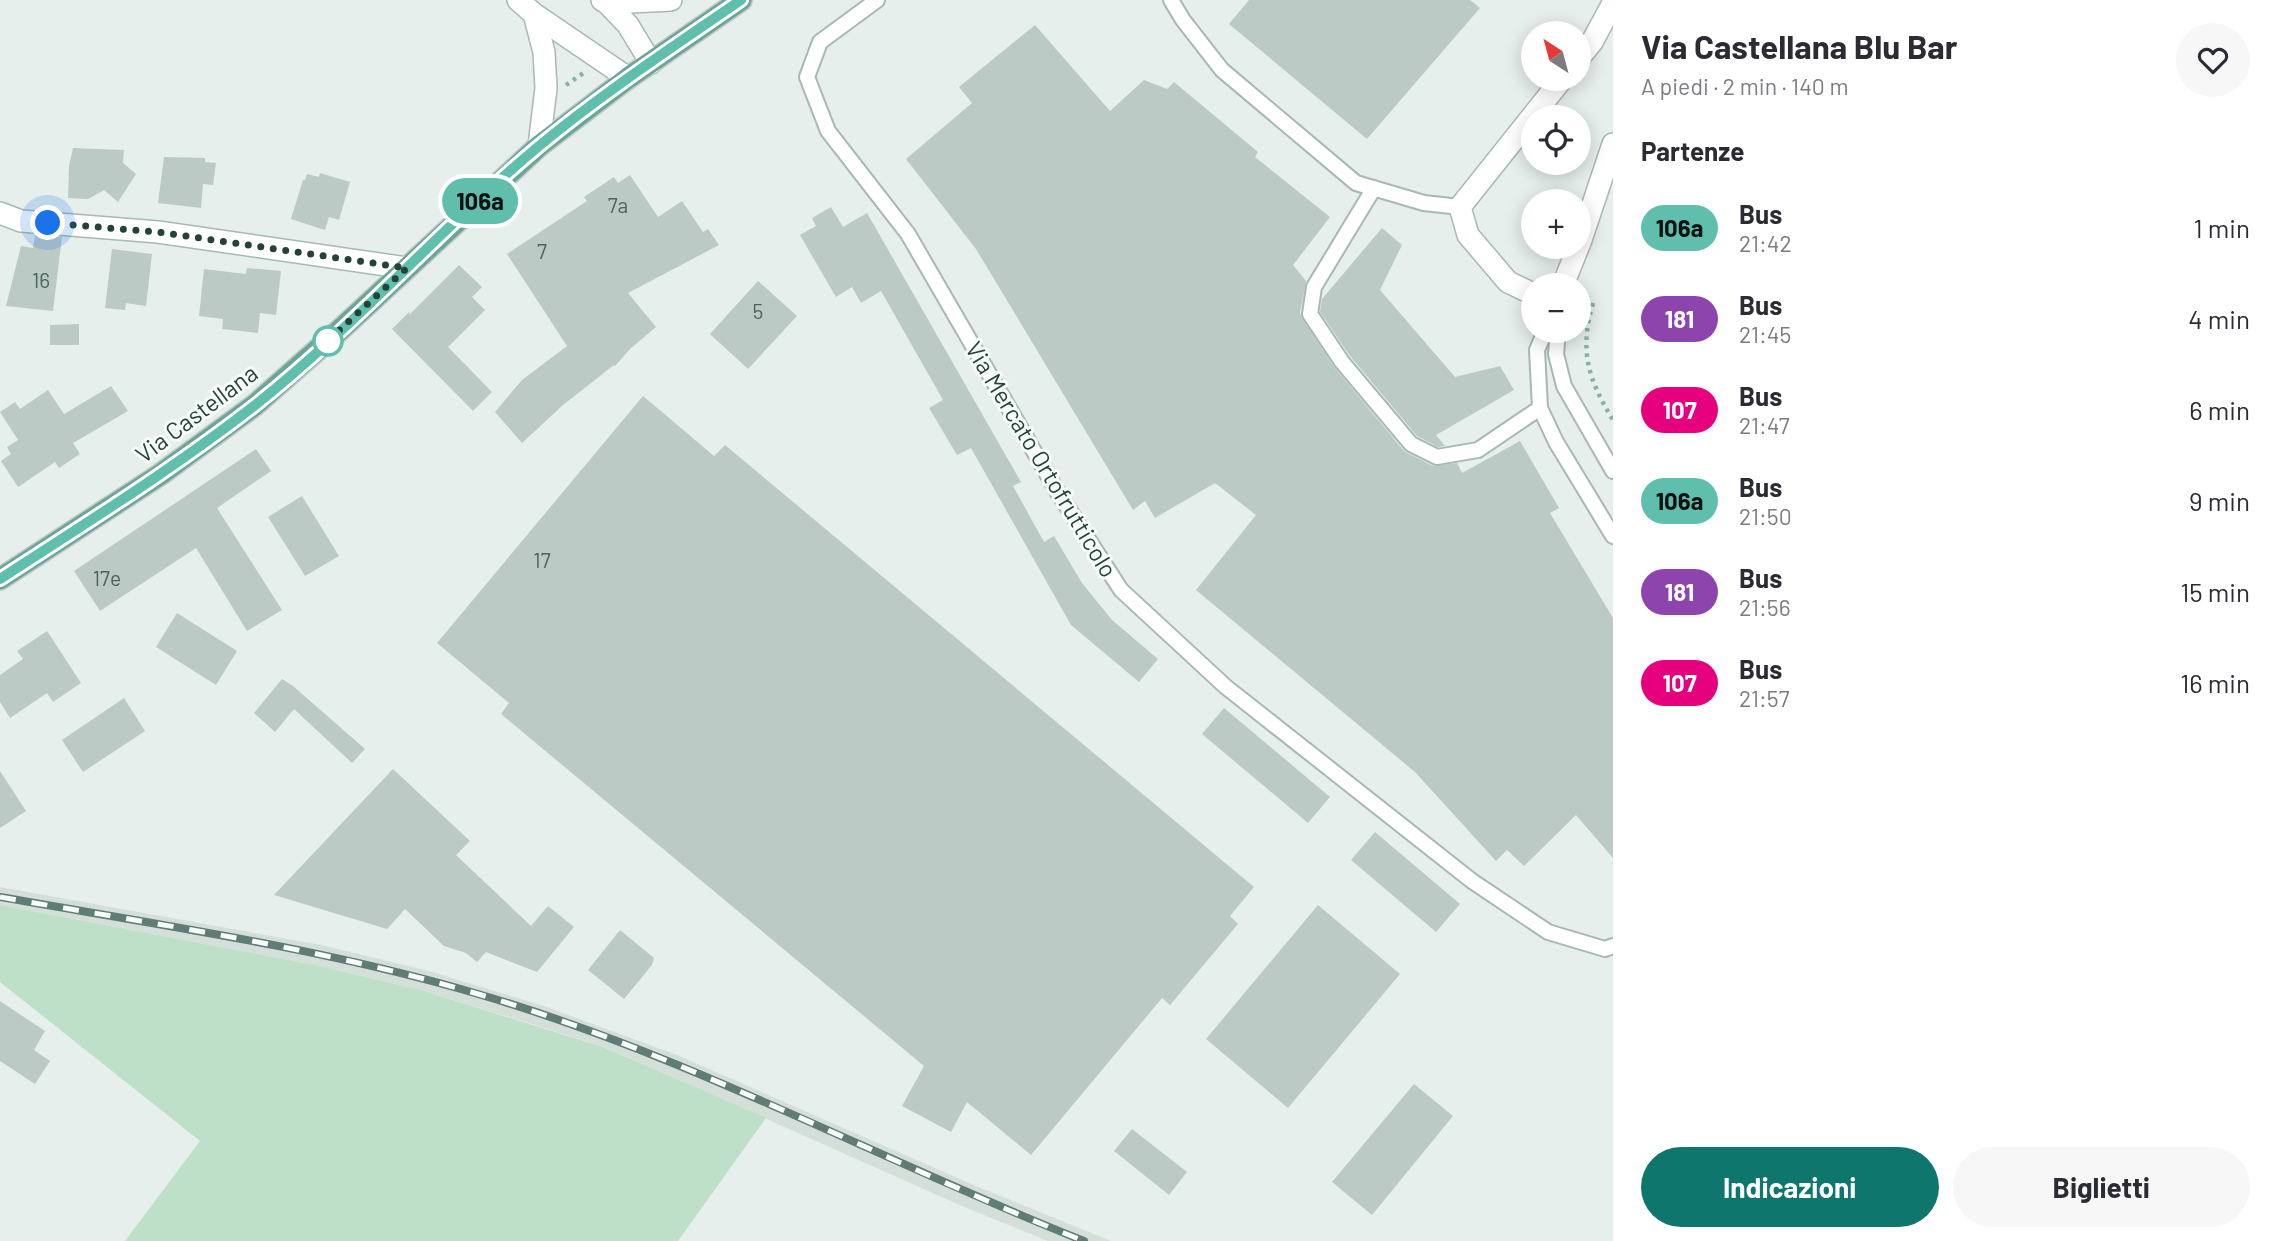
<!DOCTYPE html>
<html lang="it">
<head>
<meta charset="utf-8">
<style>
	:root { --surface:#fff; --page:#f7f7f7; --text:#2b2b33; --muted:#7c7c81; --accent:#0f766e }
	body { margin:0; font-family:Barlow,sans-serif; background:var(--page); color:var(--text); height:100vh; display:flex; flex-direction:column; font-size:26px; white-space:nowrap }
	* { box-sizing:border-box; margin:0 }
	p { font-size:23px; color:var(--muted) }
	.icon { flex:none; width:38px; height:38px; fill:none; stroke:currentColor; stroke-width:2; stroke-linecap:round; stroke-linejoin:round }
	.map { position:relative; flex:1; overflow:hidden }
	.panel { display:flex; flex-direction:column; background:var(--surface); width:665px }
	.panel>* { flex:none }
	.badge { padding:0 14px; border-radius:23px; font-size:24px; line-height:46px }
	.needle { width:46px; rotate:324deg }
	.fabs { position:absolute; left:1521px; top:21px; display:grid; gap:14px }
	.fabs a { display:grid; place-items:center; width:70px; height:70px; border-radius:50%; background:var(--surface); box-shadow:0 4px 18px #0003; font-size:35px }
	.you { position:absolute; width:35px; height:35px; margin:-18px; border:5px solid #fff; border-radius:50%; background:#1a73e8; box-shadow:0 0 0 10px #1a73e833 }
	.map>.badge { position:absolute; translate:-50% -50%; box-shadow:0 0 0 4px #fff }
	h2 { padding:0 28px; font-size:26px; line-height:63px }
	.round { display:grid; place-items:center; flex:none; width:74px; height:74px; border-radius:37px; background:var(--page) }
	.head { display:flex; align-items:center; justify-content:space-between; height:119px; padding:0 28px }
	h1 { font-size:33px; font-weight:700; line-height:52px }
	.primary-button { display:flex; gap:14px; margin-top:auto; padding:14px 28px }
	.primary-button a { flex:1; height:80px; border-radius:42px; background:var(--accent); color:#fff; font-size:28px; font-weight:700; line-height:80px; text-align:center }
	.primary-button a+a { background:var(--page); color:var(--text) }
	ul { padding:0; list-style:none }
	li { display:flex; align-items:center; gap:21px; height:91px; padding:0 28px }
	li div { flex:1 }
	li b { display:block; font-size:26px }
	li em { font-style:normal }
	li .badge { min-width:77px; font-weight:700; text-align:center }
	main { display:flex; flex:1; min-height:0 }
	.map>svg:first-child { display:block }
</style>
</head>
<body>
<main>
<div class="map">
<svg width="1613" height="1241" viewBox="0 0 1613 1241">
	<rect width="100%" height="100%" fill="#e6efeb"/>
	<!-- built -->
	<path fill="#d4dfda" d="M0 887 321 945 429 971 544 1006 677 1055 976 1186 1111 1241H1048L964 1207 607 1048 535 1025 421 990 315 965 0 905Z"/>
	<!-- green -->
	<path fill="#bfe0c8" d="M0 905 315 965 421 990 606 1048 766 1118 678 1241H125L200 1141 0 982Z"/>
	<!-- building -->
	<path fill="#bbcac4" d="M1249 0H1470L1480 8 1367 139 1229 24Z
		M1035 25 1110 111 1144 80 1167 89 1174 82 1258 152 1255 157 1330 217 1293 265 1306 281 1300 313 1302 318 1335 368 1404 451 1433 466 1457 463 1462 473 1520 441 1559 508 1550 513 1613 618V858L1576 815 1524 866 1507 850 1496 861 1415 772 1196 590 1256 515 1215 483 1155 518 1145 501 1133 510 976 249 906 159 972 103 959 87Z
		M73 148 124 150 123 163 136 174 118 202 104 190 88 199 68 198 69 166Z
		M164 157 205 158V162L216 163 213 185 203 184 201 208 158 203Z
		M320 173 350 182 339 220 329 217 325 230 291 219 303 180H305L307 174 319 177Z
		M630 175 658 217 682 201 703 232 708 229 719 245 628 293 656 327 630 349 615 366 614 365 563 405 522 443 495 412 522 380 567 346 507 254 587 201 584 197 614 177 618 183Z
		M831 207 843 227 867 213 1021 482 1013 486 1044 542 1054 536 1082 583 1112 620 1158 659 1139 682 1071 625 971 448 957 455 929 408 943 400 881 291 861 303 852 287 836 297 800 235 816 226 812 218Z
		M1382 228 1402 245 1380 290 1455 377 1500 366 1514 390 1436 435 1445 446 1438 447 1417 436 1350 356 1320 312 1322 299Z
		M35 235 62 237 53 311 6 306 21 246 33 248Z
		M112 249 152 254 146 306 126 303 125 310 105 308Z
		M459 265 482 287 472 297 485 310 448 347 492 392 473 411 392 329 409 312 410 314Z
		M247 268 281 271 276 315 260 313 258 333 222 329 223 319 199 316 204 269 246 274Z
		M758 281 797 316 748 369 710 334Z
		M79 324V345H50V325Z
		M111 386 128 411 73 443 80 454 59 468 55 462 18 487 1 461 11 454 7 447 18 440 0 412 15 402 20 409 48 390 64 414Z
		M643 396 714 456 725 445 1254 887 1230 916 1238 924 1170 1005 1162 998 1031 1155 967 1102 951 1132 902 1106 924 1066 501 714 509 703 437 643Z
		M256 449 271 471 217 508 282 610 247 631 196 548 100 611 74 571Z
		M302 496 339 556 305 576 268 517Z
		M177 613 237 651 216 685 156 647Z
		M47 631 81 683 53 702 47 693 10 718 0 702V675L23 659 17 651Z
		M282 679 293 686 365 749 352 763 294 709 275 732 254 713Z
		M124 698 145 731 83 772 62 740Z
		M1224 708 1330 797 1308 823 1202 734Z
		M393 769 470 841 456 855 531 926 548 906 574 927 537 972 486 952 477 962 466 953 444 946 405 909 387 929 274 895Z
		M0 771 26 811 0 828Z
		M1375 832 1460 904 1436 932 1351 860Z
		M1318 905 1400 974 1288 1108 1206 1039Z
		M620 930 654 958 652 965 624 999 588 970Z
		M0 1001 45 1031 34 1050 50 1061 35 1084 0 1061Z
		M1414 1084 1453 1116 1372 1215 1332 1182Z
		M1132 1129 1187 1172 1169 1195 1114 1151Z"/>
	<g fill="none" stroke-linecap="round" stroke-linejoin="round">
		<!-- service casing -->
		<g stroke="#a8b8b2" stroke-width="18">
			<path id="service" d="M877 0 820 42 807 77 828 131 908 234 1057 491 1121 590 1226 687 1472 881 1548 932 1605 949 1613 946
				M1171 0 1183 20 1222 70 1356 183 1424 203 1460 207
				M1374 188 1314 287 1310 314 1342 362 1411 444 1437 457 1478 450 1540 408
				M1545 331 1537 350 1540 408 1556 442 1613 536
				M1558 331 1556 354 1564 386 1613 471"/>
		</g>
		<!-- minor casing -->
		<g stroke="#a8b8b2" stroke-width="24">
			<path id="minor" d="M1578 59 1592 42 1613 3
				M0 213 21 221 158 232 407 268
				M1563 285 1581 240 1613 144
				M1533 294 1508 282 1468 235 1460 207 1562 79"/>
		</g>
		<!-- tertiary casing -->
		<g stroke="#a8b8b2" stroke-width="24">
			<path id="tertiary" d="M518 0 534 14 628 78
				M602 0 631 2 671 0
				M604 0 628 25 651 63
				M534 14 544 52 546 88 539 146"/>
		</g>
		<!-- primary casing -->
		<g stroke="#c2cac8" stroke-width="24">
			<path id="primary" d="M0 579 161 474 255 405 341 329 539 146 628 78 741 0"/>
		</g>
		<!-- path -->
		<path stroke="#86b3a5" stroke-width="4.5" stroke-dasharray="3.5 5" stroke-linecap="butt" d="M566 85 585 72
			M1593 303C1579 351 1588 379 1613 420"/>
		<!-- service -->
		<use href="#service" stroke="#fff" stroke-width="14"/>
		<!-- minor -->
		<use href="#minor" stroke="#fff" stroke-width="21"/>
		<!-- tertiary -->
		<use href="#tertiary" stroke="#fff" stroke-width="21"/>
		<!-- primary -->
		<use href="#primary" stroke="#6aa596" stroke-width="21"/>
		<!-- rail casing -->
		<g stroke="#5f7d75" stroke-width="8">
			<path id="rail" d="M0 897C160 925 322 948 478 994 688 1055 881 1161 1084 1241"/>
		</g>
		<!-- rail -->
		<use href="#rail" stroke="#f7fbf9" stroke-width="5" stroke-dasharray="16" stroke-linecap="butt"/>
	</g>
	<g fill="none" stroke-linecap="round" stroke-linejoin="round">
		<!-- line casing -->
		<g stroke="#fff" stroke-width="16">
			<path id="line" d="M0 579C86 523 173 469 254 406 355 326 441 228 539 146 603 93 673 47 741 0"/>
		</g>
		<!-- line -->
		<use href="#line" stroke="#5fbeac" stroke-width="10"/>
		<!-- walk -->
		<path stroke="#24423a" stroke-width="7" stroke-dasharray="0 12.6" d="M48 223 158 232 407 268 324 344 328 341"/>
	</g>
	<!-- markers -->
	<circle fill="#fff" stroke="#5fbeac" stroke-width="3.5" cx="328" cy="341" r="14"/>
	<g text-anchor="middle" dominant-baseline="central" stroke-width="6" stroke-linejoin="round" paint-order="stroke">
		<!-- number labels -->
		<g font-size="21" fill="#4a645c">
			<text x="618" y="204">7a</text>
			<text x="542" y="250">7</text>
			<text x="41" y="279">16</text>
			<text x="758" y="310">5</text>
			<text x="542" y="559">17</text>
			<text x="107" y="577">17e</text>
		</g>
		<!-- street labels -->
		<g font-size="24" fill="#24423a" stroke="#f7fbf9">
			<text transform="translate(196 413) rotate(-37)">Via Castellana</text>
			<text transform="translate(1042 459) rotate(59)">Via Mercato Ortofrutticolo</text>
		</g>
	</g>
</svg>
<div class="fabs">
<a><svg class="needle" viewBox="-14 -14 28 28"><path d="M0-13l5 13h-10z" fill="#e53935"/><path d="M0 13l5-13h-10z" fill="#7c7c81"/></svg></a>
<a><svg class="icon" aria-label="locate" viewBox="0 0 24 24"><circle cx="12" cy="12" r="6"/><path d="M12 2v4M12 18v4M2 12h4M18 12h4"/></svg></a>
<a>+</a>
<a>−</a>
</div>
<div class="you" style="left:48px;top:223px"></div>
<b class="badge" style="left:480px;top:201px;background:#5fbeac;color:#111">106a</b>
</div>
<section class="panel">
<div class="head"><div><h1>Via Castellana Blu Bar</h1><p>A piedi · 2 min · 140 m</p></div><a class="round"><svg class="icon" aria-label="heart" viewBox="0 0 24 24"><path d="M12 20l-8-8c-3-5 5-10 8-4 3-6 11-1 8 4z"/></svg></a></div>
<h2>Partenze</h2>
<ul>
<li><span class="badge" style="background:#5fbeac;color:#111">106a</span><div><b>Bus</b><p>21:42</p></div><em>1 min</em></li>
<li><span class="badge" style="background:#8e44ad;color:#fff">181</span><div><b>Bus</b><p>21:45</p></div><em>4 min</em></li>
<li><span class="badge" style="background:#e6007e;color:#fff">107</span><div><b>Bus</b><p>21:47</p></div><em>6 min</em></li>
<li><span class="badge" style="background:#5fbeac;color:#111">106a</span><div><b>Bus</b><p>21:50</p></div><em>9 min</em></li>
<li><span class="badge" style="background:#8e44ad;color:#fff">181</span><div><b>Bus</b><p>21:56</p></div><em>15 min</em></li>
<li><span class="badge" style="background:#e6007e;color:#fff">107</span><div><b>Bus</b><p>21:57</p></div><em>16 min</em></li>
</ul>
<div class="primary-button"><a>Indicazioni</a><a>Biglietti</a></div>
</section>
</main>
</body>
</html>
